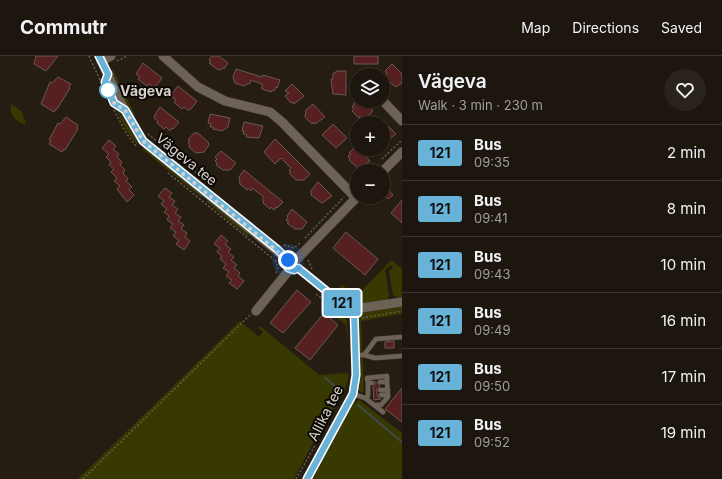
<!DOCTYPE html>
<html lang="en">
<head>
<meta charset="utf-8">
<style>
	:root { --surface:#1c160e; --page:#29231c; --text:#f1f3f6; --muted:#a09f9e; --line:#3a352e }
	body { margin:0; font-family:Inter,sans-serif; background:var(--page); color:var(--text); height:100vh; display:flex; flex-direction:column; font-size:15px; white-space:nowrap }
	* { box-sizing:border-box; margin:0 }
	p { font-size:13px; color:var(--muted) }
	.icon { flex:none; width:22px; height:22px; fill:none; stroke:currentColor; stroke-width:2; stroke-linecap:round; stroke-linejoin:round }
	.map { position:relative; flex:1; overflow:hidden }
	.drawer { display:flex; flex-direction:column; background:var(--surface); width:320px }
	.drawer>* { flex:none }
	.badge { padding:0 8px; border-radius:3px; font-size:14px; line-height:26px }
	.buttons { position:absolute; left:350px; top:12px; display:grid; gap:8px }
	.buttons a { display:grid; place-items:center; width:40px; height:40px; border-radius:50%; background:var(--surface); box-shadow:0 1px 3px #0004,0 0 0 1px var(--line); font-size:20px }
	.you { position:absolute; width:20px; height:20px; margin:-10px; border:3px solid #fff; border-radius:50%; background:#1a73e8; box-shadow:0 0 0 6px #1a73e833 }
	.map>.badge { position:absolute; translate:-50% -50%; box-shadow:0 0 0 2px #fff }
	.round { display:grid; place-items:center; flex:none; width:42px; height:42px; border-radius:21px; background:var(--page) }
	.headline { display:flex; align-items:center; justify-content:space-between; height:68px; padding:0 16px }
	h1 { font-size:19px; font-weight:600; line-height:30px }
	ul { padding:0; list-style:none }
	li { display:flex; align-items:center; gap:12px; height:56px; padding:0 16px; border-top:1px solid var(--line) }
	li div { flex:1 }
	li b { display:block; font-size:15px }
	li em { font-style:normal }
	li .badge { min-width:44px; font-weight:700; text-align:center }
	header { display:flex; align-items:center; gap:24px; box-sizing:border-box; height:56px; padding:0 20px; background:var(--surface); border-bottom:1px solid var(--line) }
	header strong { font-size:19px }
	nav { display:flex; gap:22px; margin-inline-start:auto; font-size:14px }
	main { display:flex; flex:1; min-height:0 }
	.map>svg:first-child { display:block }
</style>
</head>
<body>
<header>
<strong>Commutr</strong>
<nav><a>Map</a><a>Directions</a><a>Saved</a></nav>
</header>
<main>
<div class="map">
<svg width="402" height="423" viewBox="0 0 402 423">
	<rect width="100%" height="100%" fill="#261d12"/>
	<!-- green -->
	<path fill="#383900" d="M113 13 135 59 132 58 111 14Z
		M11 48 22 56 26 67 24 68C15 65 9 57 11 48Z
		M114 48 138 86 137 89 126 74Z
		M144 92 201 137V141L142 93Z
		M206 145H210L248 177V181Z
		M391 204 402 213V241L399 242 393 239 389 215 393 212 391 209 385 214 389 239 387 244C369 247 351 251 337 236L342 229 357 240Z
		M402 250V258L361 265 364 336 362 337 359 334 360 321 357 265 364 256Z
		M332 253 347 264 348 288 346 269 329 255Z
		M240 265 259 281 263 276 258 272 260 270 319 319 349 317C347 339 334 350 323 368 313 386 304 405 294 423H78Z
		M359 344 402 377V423H312L353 347Z"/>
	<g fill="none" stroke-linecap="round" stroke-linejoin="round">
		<!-- stream -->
		<path stroke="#404a4c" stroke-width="2" d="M325 322 342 336
			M358 349 402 386"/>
	</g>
	<!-- building -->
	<path fill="#562020" stroke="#695856" d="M36 0H58L46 15 34 8Z
		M212 0H219L228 7 224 13 222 12 220 14 217 13 209 7 211 6 209 4Z
		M354 0H378V8H354Z
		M143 7 162 22 156 30 153 31 149 28 147 30 138 23 140 21 136 18Z
		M392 8 402 18V27L396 31 385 23 387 21 385 19 387 17 385 15Z
		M236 13 262 21 263 19 280 24 277 32 276 31 274 35 272 34 271 36 262 33V28L251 24 250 27 244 30 235 27 233 21Z
		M336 15H346V39L333 38 331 23H333V17H336Z
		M58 21 71 28 69 31 70 32 57 53H56L54 56 41 48 50 26 52 27Z
		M292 28 304 40 294 48 293 46 291 47 285 40 289 37 285 35Z
		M178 30 197 45 191 53 188 54 184 51 182 53 174 46 176 44 172 41V38Z
		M356 45H363L373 55 366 62 365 61 363 63 360 60 359 62 352 55 354 53 352 51 354 49 353 48Z
		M313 48 325 61 315 68 313 66 312 68 305 61 306 54Z
		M160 51 179 66 173 73 172 72 170 75 166 71 164 73 157 67 158 65 154 62 155 59Z
		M210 58 230 62 228 71 222 75 213 73V71H210L211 68 208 67Z
		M66 61 78 69 77 72 78 73 65 94 64 93 62 96 49 88 51 85 49 84 58 67 60 68Z
		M383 65 396 78 383 88Z
		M244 66 263 70 259 82 246 81 247 79 243 78 244 75H242Z
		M333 68 347 82 336 92 322 79Z
		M194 77H198L208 86 209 89 204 96 196 97 189 91 190 90 188 87 190 85 188 84Z
		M275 83 310 118 304 124H296L289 117 291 116 289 114 291 112 281 102 275 108 264 96Z
		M109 84 116 90 113 93 119 98 117 101 122 106 120 109 125 114 123 117 128 123 126 125 132 131 129 134 134 139 127 146 117 133 120 130 114 125 117 122 111 116 114 113 109 109 111 106 106 101 109 98 102 92Z
		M356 90 370 105 359 113 349 104 350 103 348 100 351 98 349 97Z
		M221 95 236 107 230 114H223L216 109 217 107 215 105 217 103 215 101Z
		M244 114 283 146 277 152 276 151 274 154 271 151 270 153 263 147 264 146 262 144 264 141 252 132 251 135 248 132 247 134 240 128 239 121Z
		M318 126 332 140 322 147 311 139 312 138 310 136Z
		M386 131 393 139 388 143 383 137V134Z
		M165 132 172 137 169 141 175 145 172 149 178 153 175 157 181 161 178 165 184 169 181 173 187 177 185 181 190 185 184 194 176 188 179 184 173 180 176 176 170 172 173 168 167 164 169 160 164 156 167 153 161 148 164 145 158 140Z
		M402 144V167L391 157Z
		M292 153 307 166 302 173H295L287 167 289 166 286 164 288 161 287 160Z
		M346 176 378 203 365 219 333 192Z
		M221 179 228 185 225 188 231 193 228 196 234 201 231 204 237 209 234 212 240 217 238 220 244 225 237 233 229 227 232 224 226 220 229 216 223 212 226 208 220 203 222 200 217 196 220 192 214 188Z
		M297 234 311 246 283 277 270 267Z
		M324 257 338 269 310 304 295 292Z
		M394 285V292H385V286Z
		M375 325 380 330 376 334 378 341 381 343 374 344 373 331 375 329Z
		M402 332V366L385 353Z"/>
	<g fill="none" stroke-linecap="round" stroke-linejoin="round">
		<!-- service casing -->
		<g stroke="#3f3731" stroke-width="5.5">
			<path id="service" d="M107 20 105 26C110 36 112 45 122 52
				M355 299H364L375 302 402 300
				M364 299 376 283 402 281
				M368 327 367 322 387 320V326
				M372 327H368V340L365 342 374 349H381L388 341 387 326H380
				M380 334H388
				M353 338 365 342
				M381 339H388
				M374 349 383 356"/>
		</g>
		<!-- minor casing -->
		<g stroke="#3f3731" stroke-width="10">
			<path id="minor" d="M99 0 123 51 143 85 288 204
				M163 0 198 31 225 45 270 56 282 66 356 142
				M101 5 111 0
				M383 45 402 65
				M383 115 402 96
				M297 203 357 141
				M298 212 340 246 354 253 402 246
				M256 255 290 213
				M307 423 353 338 356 319 354 253"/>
		</g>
		<!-- path -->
		<path stroke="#645c52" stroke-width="1.5" stroke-dasharray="2 2" stroke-linecap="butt" d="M89 0 100 24
			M117 5 127 0
			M114 54 126 77 136 90
			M148 78 209 127
			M382 103 402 84
			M371 115 377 109
			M168 117 272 202
			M305 182 344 141
			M284 189 294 192 300 187
			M275 204 278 211 276 217
			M308 204 312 213
			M316 238 347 261
			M326 256 330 251
			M362 262 402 255
			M83 423 250 259
			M296 423 317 386"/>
		<!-- service -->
		<use href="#service" stroke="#6c6255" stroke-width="4.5"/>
		<!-- minor -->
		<use href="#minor" stroke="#6c6255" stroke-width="9"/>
	</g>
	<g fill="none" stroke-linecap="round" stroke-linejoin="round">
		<!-- line casing -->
		<g stroke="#fff" stroke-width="9">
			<path id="line" d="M99 0 108 18 105 26 114 47 125 54 143 85 277 193 288 204 287 208 288 212 294 214 298 212 340 246 354 253 356 319 353 338 307 423"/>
		</g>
		<!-- line -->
		<use href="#line" stroke="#69b3d9" stroke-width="6"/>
		<!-- walk -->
		<path stroke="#d7d1ca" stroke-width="4" stroke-dasharray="0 7.2" d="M108 34 114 47 125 54 143 85 288 204"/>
	</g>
	<!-- markers -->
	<circle fill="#fff" stroke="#69b3d9" stroke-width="2" cx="108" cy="34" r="8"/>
	<g text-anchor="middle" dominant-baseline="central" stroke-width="4" stroke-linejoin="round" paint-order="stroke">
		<!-- stop labels -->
		<g font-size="14" font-weight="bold" fill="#d7d1ca" stroke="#0c0805" text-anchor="start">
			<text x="120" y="34">Vägeva</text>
		</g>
		<!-- street labels -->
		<g font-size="14" fill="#d7d1ca" stroke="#0c0805">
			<text transform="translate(187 103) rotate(39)">Vägeva tee</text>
			<text transform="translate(325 357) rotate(-63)">Allika tee</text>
		</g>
	</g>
</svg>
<div class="buttons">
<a><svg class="icon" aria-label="layers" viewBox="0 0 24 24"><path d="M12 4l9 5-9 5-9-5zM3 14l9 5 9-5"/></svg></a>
<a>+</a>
<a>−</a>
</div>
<div class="you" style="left:288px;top:204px"></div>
<b class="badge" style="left:342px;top:247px;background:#69b3d9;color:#111">121</b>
</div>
<section class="drawer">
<div class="headline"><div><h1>Vägeva</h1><p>Walk · 3 min · 230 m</p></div><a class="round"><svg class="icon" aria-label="heart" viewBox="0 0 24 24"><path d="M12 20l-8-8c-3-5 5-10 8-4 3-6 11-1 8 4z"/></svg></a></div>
<ul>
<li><span class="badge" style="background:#69b3d9;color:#111">121</span><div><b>Bus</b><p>09:35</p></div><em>2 min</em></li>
<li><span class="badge" style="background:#69b3d9;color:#111">121</span><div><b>Bus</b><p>09:41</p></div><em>8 min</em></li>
<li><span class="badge" style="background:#69b3d9;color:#111">121</span><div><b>Bus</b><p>09:43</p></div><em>10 min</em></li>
<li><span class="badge" style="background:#69b3d9;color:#111">121</span><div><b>Bus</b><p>09:49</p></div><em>16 min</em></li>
<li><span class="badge" style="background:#69b3d9;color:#111">121</span><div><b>Bus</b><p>09:50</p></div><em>17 min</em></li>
<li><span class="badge" style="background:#69b3d9;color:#111">121</span><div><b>Bus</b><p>09:52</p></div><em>19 min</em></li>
</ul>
</section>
</main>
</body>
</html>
